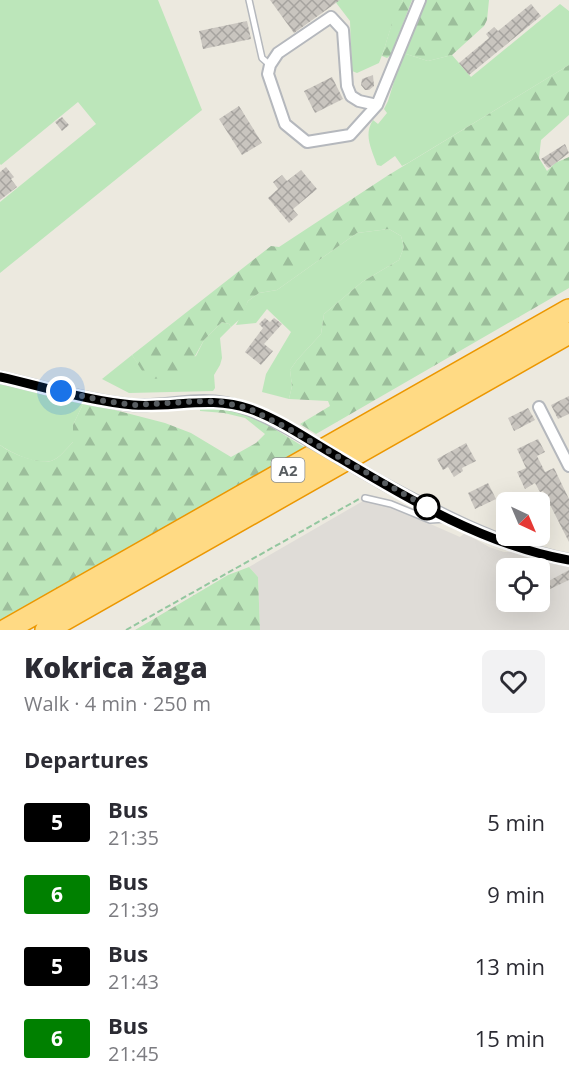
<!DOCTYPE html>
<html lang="en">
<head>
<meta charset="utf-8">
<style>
	:root { --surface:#fff; --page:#f2f2f3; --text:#2b2b33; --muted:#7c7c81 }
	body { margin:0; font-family:"Open Sans",sans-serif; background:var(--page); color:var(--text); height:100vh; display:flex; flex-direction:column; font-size:22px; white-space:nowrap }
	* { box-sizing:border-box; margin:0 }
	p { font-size:20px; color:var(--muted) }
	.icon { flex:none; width:33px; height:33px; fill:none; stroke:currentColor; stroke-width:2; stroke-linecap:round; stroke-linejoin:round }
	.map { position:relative; height:630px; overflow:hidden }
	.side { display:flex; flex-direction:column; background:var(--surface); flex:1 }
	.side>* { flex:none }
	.badge { padding:0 12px; border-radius:4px; font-size:21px; line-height:39px }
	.needle { width:39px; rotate:136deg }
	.fabs { position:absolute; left:496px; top:492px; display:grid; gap:12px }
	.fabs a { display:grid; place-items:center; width:54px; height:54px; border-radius:9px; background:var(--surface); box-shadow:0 6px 24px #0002; font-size:30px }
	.you { position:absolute; width:30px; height:30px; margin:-15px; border:4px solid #fff; border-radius:50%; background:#1a73e8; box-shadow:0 0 0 9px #1a73e833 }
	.map>.badge { position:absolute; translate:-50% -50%; box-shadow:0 0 0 3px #fff }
	h2 { padding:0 24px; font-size:22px; line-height:54px }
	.round { display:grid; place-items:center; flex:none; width:63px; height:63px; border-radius:9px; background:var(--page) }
	.headline { display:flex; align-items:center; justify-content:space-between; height:102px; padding:0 24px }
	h1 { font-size:28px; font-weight:800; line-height:45px }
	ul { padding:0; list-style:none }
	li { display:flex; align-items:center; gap:18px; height:72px; padding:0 24px }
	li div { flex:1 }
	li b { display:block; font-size:22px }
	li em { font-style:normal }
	li .badge { min-width:66px; font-weight:700; text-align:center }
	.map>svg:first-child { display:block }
</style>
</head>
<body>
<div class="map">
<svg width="569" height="630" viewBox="0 0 569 630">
	<defs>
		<pattern id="forest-firs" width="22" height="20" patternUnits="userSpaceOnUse" patternTransform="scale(1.5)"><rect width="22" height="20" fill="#bce6ba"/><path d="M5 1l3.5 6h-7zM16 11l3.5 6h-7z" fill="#9cbe9b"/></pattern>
		<pattern id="building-cross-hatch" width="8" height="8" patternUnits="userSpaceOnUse" patternTransform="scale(1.5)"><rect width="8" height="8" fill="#c9c5bf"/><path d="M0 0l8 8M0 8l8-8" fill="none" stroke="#a6a39f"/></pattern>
	</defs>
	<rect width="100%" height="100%" fill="#ece9df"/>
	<!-- industrial -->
	<path fill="#dfdcd7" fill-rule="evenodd" d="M363 501 394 508 460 537 465 533 489 547 504 552H515L569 566V630H260L258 577 249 567ZM507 568H540V602H507Z"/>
	<!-- grass -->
	<path fill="#bce6ba" d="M0 0H158L202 110 0 273V202L96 124 78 102 1 165 0 164Z
		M334 0H403C391 19 388 42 379 63L357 73 352 71 350 21Z
		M560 4 569 11V65L408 163 402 166 395 156 381 166 377 165C372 150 363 135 373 120L378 124 387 113 384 109 388 101 403 53 428 61 452 55 471 77Z
		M389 229 401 236 404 247 399 260 362 282 324 314 321 334 297 360 290 370 292 386 289 399 262 392 266 374 291 332 267 309 256 323 236 325 248 301 259 293 277 290 357 233Z
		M222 322 229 324 231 327 220 338 222 358 220 365 214 375 215 388 213 391 129 393 102 379 132 355 147 377 196 356 204 340Z
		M0 381 84 402 73 425V442C67 448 59 459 51 461 37 465 11 453 0 445Z"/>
	<!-- forest -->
	<path fill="url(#forest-firs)" d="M403 0H412L391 55 387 58 382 56 395 13Z
		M423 0H489L487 20 484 26 452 55 428 61 403 53Z
		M569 65V115L541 140 539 158 547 171 555 163 569 157V288L316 434 300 424 330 406 328 401 289 399 292 386 290 370 297 360 321 334 324 314 362 282 399 260 404 247 401 236 389 229 357 233 277 290 259 293 248 301 241 318 231 327 229 324 222 322 204 340 190 365 174 377 152 379 146 377 132 355 271 246 279 247 387 176Z
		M84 402 165 423 191 433 231 457 256 443 265 434 245 418 224 413 200 411V406C246 406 268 426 306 448L0 621V445C10 453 37 464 51 461 59 459 67 448 73 442V425Z
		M249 567 258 577 260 630H135L228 575Z"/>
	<!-- building -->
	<path fill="url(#building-cross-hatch)" d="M270 0H340L294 33Z
		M531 4 541 16 469 75 459 63 489 38 486 34 494 27 498 31Z
		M247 21 251 39 203 49 199 31Z
		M373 75 374 86 369 90H365L361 85 362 79Z
		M332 77 343 99 315 113 304 91Z
		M239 106 262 143 242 155 219 119Z
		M62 117 69 125 62 131 55 122Z
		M565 144 569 153 549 168 547 167 541 159Z
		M6 167 14 177 11 179 17 187 0 200V172Z
		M301 170 317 189 293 209 298 215 289 223 268 198 278 189 273 182 282 175 287 181Z
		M265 318 270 322 274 318 282 324 264 344 273 351 261 365 245 352 263 328 259 324Z
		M569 396V414L558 419 551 405Z
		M528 408 535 420 514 431 508 418Z
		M538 439 545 452 537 456 545 472 554 468 569 499V542L543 491 540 492 535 483 525 489 517 472 526 468 517 449Z
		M466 443 476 461 462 468 463 471 454 477 448 467 443 470 437 459Z
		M488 483 496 499 475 509 468 493Z
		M569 570V580L548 590 545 583Z"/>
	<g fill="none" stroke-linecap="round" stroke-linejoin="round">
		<!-- service casing -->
		<g stroke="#b5b8bd" stroke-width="8">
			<path id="service" d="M249 0 262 58 270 65
				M365 498 391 504 430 520 446 519"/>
		</g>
		<!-- minor casing -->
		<g stroke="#b5b8bd" stroke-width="14">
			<path id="minor" d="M377 105 359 101 351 96 347 86 343 30 331 17 278 53 270 65 268 74 285 124 307 142 350 135 377 105 420 0
				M0 377C43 387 87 400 131 405 155 407 180 401 204 401 237 401 263 415 291 430
				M539 407 569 466
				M382 483C442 515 502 547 569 560"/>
		</g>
		<!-- motorway casing -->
		<g stroke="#ec9700" stroke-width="24">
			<path id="motorway" d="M6 630 569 310
				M46 630 569 333"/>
		</g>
		<!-- path -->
		<path stroke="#93c79f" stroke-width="2" stroke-dasharray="6 3" stroke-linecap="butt" d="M126 630 359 499"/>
		<!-- service -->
		<use href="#service" stroke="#fff" stroke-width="5"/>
		<!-- minor -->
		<use href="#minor" stroke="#fff" stroke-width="10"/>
		<!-- motorway -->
		<use href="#motorway" stroke="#ffda84" stroke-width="21"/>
		<!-- minor-bridge casing -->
		<g stroke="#b5b8bd" stroke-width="14" stroke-linecap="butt">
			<path id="minor-bridge" d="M291 430 382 483"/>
		</g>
		<!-- minor-bridge -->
		<use href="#minor-bridge" stroke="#fff" stroke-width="10"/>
	</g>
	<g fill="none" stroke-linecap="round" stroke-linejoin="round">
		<!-- line casing -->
		<g stroke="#fff" stroke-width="14">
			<path id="line" d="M0 377C44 387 89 401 133 405 173 408 211 395 250 409 281 420 310 441 338 457 410 500 485 545 569 560"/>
		</g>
		<!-- line -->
		<use href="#line" stroke="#000" stroke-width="9"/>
		<!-- walk -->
		<path stroke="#585d61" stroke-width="6" stroke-dasharray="0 10.8" d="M61 391 104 401 134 405 204 401 221 402 248 408 291 430 427 507"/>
	</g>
	<!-- markers -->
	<circle fill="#fff" stroke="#000" stroke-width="3" cx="427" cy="507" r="12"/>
	<g text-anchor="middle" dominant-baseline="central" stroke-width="5" stroke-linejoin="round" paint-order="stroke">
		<!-- shield labels -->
		<rect fill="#fff" stroke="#8a8e90" stroke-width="1.5" x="271.5" y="458" width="33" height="24" rx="4.5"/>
		<g font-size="15" font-weight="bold" fill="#585d61">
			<text x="288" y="470">A2</text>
		</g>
	</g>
</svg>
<div class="fabs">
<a><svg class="needle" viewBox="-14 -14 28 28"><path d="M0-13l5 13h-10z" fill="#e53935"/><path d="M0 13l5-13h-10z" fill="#7c7c81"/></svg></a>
<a><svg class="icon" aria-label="locate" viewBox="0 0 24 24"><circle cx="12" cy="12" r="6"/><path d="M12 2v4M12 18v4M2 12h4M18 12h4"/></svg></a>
</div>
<div class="you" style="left:61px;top:391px"></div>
</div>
<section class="side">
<div class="headline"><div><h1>Kokrica žaga</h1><p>Walk · 4 min · 250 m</p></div><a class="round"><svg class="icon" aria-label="heart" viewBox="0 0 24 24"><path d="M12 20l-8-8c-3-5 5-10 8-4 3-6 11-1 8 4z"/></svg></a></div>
<h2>Departures</h2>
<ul>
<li><span class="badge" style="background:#000;color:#fff">5</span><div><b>Bus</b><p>21:35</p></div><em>5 min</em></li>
<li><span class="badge" style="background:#008000;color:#fff">6</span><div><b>Bus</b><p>21:39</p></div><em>9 min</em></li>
<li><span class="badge" style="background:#000;color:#fff">5</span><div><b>Bus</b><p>21:43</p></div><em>13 min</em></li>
<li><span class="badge" style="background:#008000;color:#fff">6</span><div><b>Bus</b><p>21:45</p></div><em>15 min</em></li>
</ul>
</section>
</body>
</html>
